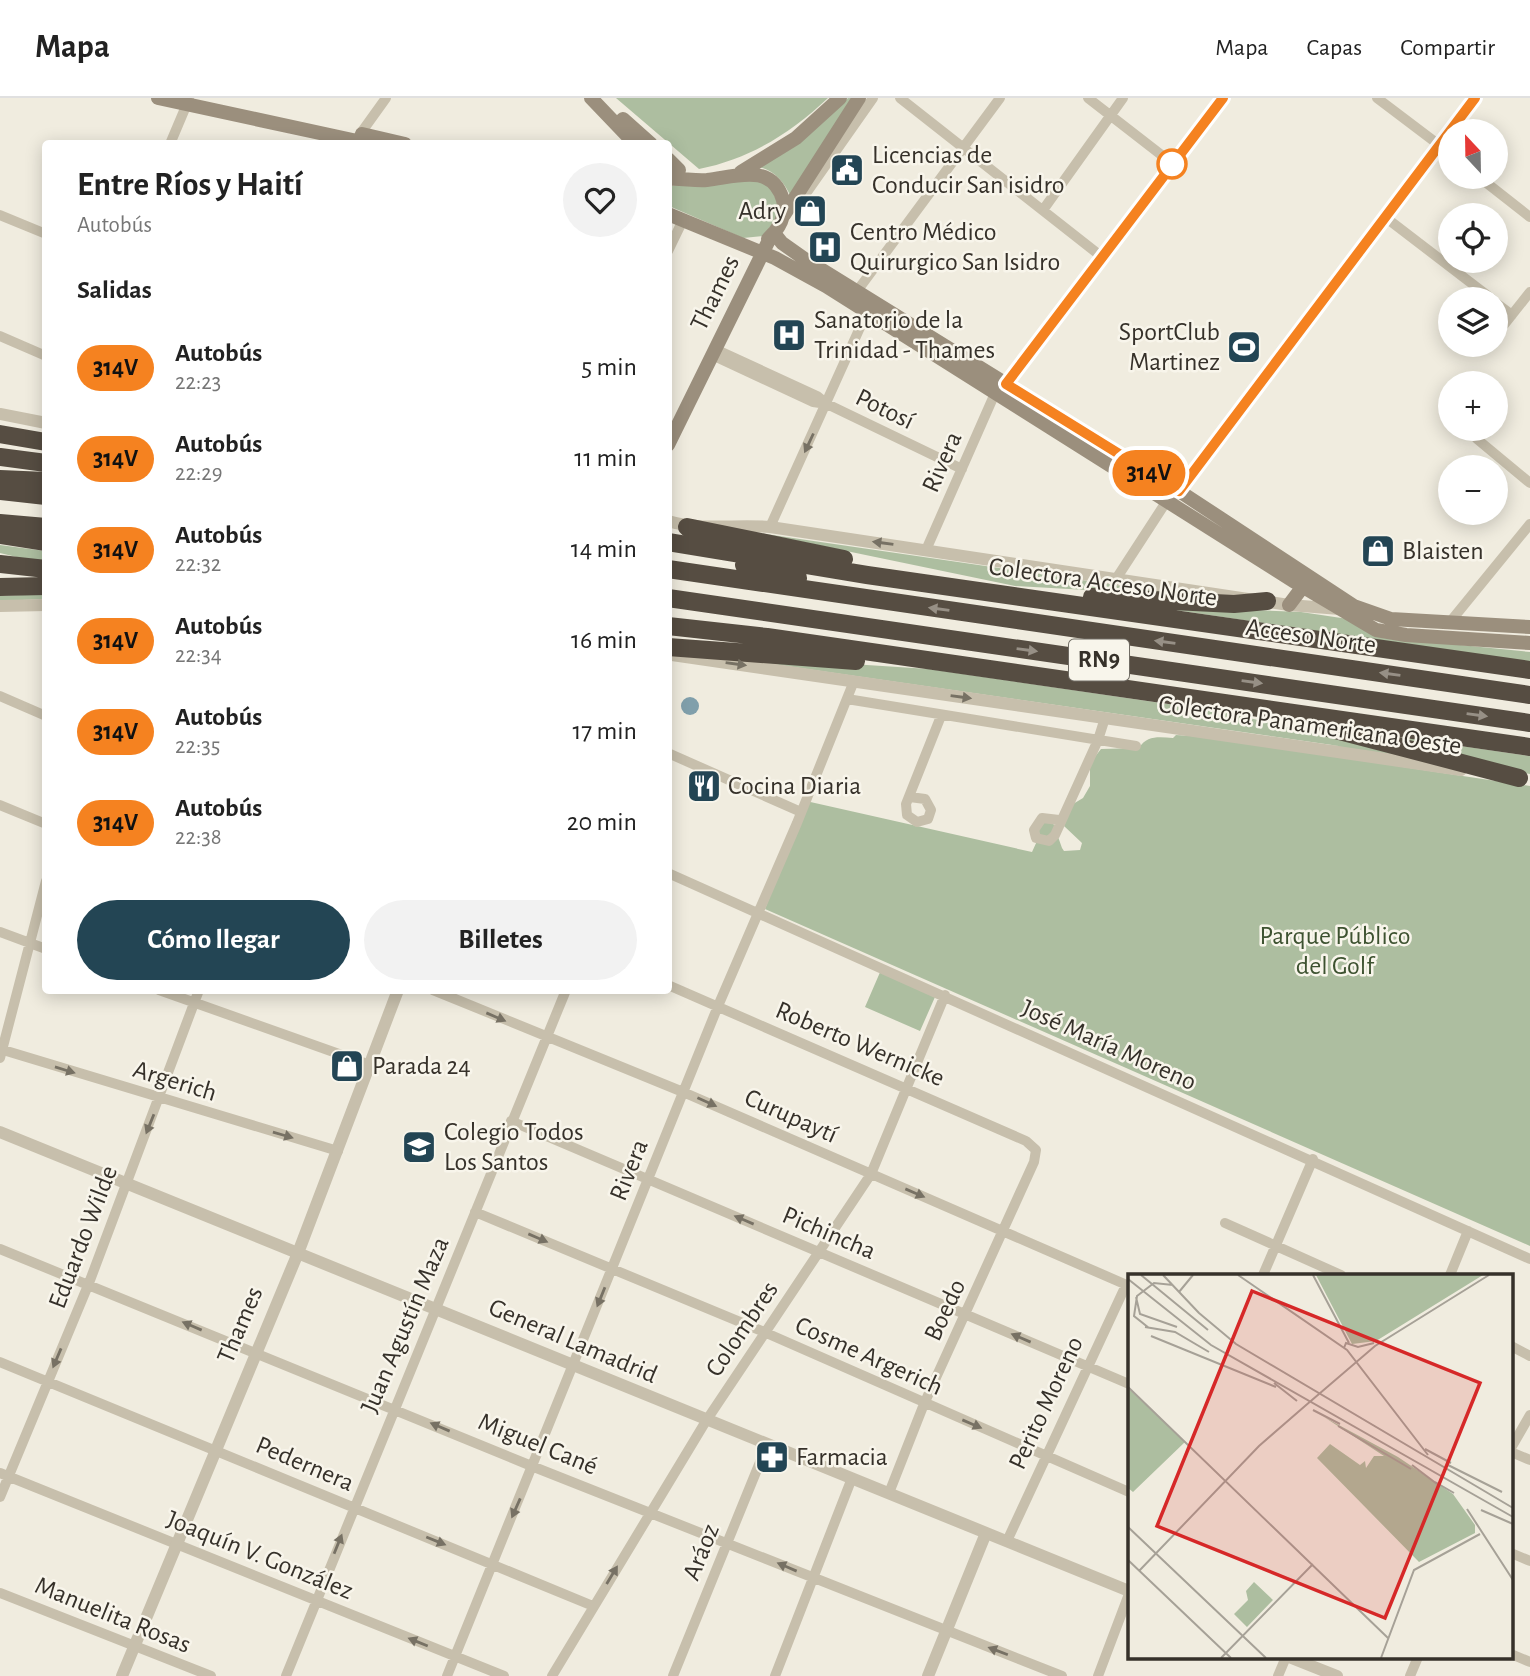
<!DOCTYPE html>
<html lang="es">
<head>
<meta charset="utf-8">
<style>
	:root { --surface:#fff; --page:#f2f2f2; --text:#222; --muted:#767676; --line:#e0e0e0; --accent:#234554 }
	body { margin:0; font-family:"Alegreya Sans",sans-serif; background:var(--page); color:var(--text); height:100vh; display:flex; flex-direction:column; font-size:26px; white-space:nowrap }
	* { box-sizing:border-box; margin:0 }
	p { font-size:23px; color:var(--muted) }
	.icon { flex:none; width:38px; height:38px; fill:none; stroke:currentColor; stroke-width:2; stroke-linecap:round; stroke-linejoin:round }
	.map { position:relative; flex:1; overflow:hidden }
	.panel { position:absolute; left:42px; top:42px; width:630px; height:854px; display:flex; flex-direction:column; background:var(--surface); border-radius:7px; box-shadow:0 4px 18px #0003 }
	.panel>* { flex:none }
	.badge { padding:0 14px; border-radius:23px; font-size:24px; line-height:46px }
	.needle { width:46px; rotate:338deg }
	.fabs { position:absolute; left:1438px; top:21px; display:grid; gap:14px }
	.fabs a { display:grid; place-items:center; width:70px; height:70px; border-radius:50%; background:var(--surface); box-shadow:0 4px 18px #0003; font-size:35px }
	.map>.badge { position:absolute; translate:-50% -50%; box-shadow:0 0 0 4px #fff }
	h2 { padding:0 35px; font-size:26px; line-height:63px }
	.round { display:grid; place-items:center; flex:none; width:74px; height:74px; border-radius:37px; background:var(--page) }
	.head { display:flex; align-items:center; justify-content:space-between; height:119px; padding:0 35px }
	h1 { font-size:33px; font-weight:700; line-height:52px }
	.primary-button { display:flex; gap:14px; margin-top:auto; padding:14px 35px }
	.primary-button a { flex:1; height:80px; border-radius:42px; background:var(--accent); color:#fff; font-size:28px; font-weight:700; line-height:80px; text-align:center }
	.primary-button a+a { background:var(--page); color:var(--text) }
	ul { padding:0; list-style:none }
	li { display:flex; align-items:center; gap:21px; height:91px; padding:0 35px }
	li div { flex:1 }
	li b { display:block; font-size:26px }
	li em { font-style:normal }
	li .badge { min-width:77px; font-weight:700; text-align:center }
	header { display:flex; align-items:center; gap:42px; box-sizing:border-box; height:98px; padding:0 35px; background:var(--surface); border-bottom:2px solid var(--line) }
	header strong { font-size:33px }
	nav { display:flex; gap:38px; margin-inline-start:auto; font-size:24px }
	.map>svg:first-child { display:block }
</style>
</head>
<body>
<header>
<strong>Mapa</strong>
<nav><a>Mapa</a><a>Capas</a><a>Compartir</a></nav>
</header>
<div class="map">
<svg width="1530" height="1578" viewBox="0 0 1530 1578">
	<rect width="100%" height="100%" fill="#f0ecdf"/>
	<!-- green -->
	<path fill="#adbea0" d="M616 0H828C791 35 750 61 699 71Z
		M848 0H854L791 99C784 84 775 73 759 69L799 45Z
		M753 81 771 88 781 115 763 138 743 140 669 108V88Z
		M759 435 1192 498 1015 488Z
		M0 447 45 453V466L0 455Z
		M45 496V501L0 503V498Z
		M1141 507 1301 514 1348 521 1380 539 1530 554V564Z
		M710 557 929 571 1229 615 1415 660 1403 669 1530 688V1148L765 811 806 703 1032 754 1037 743 1032 730 1051 719 1062 750 1064 753 1080 752 1082 745 1064 728 1073 706 1083 700 1090 688V665L1101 651 1139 650C1147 637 1159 639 1173 640L1176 637 1339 648Z
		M1358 633 1530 658V676L1498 671Z
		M881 872 935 899 920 933 865 909Z"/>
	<!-- water -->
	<path fill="#809fab" d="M681 608a9 9 0 1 1 18 0a9 9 0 1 1-18 0Z"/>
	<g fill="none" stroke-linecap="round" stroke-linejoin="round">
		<!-- minor -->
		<path stroke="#c7bfac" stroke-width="10" d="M900 0 1102 159
			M1088 0 1173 66
			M1377 0 1451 56
			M358 39 386 0
			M170 46 189 1
			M1479 79 1530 119
			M802 101 873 0
			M1043 112 1123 0
			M0 117 46 136
			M1385 119 1492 201
			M668 153 683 122
			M859 197 857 193 866 181 1000 0
			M1496 205 1512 217
			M1496 237 1530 194
			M0 238 46 258
			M715 251 817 298 827 306 962 371
			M712 257 813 304 827 306
			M1477 341 1530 385
			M770 429 867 214 865 210
			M926 452 996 293 1015 275 1223 0
			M1116 481 1168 401 1179 393 1475 0
			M1450 524 1530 426
			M0 598 46 618
			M847 601 1136 648
			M668 655 801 714
			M910 699 925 701 931 712 928 721 917 724 907 717 906 706 941 618
			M0 707 46 726
			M1059 722 1042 720 1034 732 1036 740 1049 743 1055 737 1098 642 1105 620
			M668 775 1530 1161
			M0 834 46 851
			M668 887 1026 1043 1036 1052 1034 1064 924 1306 889 1395
			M159 892 370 967
			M433 892 683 994 1129 1188
			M0 951 338 1053
			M0 960 46 783
			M511 1023 1129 1286
			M475 1114 764 1234 1129 1394
			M1225 1125 1341 1177
			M0 1151 534 1369 1062 1578
			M1263 1177 1313 1061
			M1450 1177 1468 1133
			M1511 1248 1530 1258
			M0 1264 593 1508
			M1511 1350 1530 1317
			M1511 1354 1530 1362
			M0 1375 504 1578
			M0 1399 89 1185 199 892
			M1007 1443 1126 1187
			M1511 1455 1530 1463
			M0 1495 211 1578
			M1511 1556 1530 1564
			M286 1578 566 892
			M447 1578 718 908 797 725 854 583
			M552 1578 706 1323 871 1076 945 897
			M673 1578 767 1347
			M775 1578 852 1380
			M1098 1578 1129 1496
			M1278 1578 1286 1559
			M1410 1578 1418 1559"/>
		<!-- tertiary -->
		<path stroke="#c7bfac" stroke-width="12" d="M0 316 46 325
			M668 423C700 433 736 426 770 429L1289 507 1340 511
			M0 508 46 507
			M672 557 1461 672
			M0 1034 1129 1493
			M1289 1559 1337 1578
			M122 1578 298 1155 398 892
			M928 1578 986 1435"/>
		<!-- secondary -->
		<path stroke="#9b8f7d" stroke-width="14" d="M158 0 371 46
			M591 0 635 46
			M623 21 651 46
			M362 36 405 46
			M668 61 679 72
			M741 74 796 40 840 0
			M668 81C681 80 694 83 707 82 735 79 772 64 783 102 787 117 779 131 768 141
			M668 116 775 160 826 188 1295 484 1376 532 1406 537 1530 545
			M784 117 859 0
			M774 135 782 145 806 162 1179 393 1354 508 1391 521 1530 529
			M668 347 770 140
			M1289 507 1307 483"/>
		<!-- motorway -->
		<path stroke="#564d42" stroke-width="18" d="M0 336 46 344
			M0 359 46 365
			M0 381 46 383
			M0 393 46 398
			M0 425 46 429
			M687 429 844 461
			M0 437 46 444
			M668 444 867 477 1530 572
			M0 466 46 471
			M744 467 798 480
			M668 471 1530 597
			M0 489 46 488
			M1092 499 1234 506 1267 503
			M668 500 1530 625
			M668 528 767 539 1530 649
			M668 549 856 563
			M1328 630 1519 680"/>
	</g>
	<!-- one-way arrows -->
	<defs><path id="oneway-solid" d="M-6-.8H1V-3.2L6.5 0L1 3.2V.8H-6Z" transform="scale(1.75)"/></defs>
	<g fill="#777164">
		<use href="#oneway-solid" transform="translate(809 345) rotate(115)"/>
		<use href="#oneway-solid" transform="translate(883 445) rotate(-172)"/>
		<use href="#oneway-solid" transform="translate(736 566) rotate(8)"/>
		<use href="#oneway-solid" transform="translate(961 599) rotate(8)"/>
		<use href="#oneway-solid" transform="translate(496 919) rotate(23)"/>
		<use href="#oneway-solid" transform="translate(65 972) rotate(17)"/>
		<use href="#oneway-solid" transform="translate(707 1004) rotate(24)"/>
		<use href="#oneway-solid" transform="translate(150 1026) rotate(112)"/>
		<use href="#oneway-solid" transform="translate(283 1037) rotate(16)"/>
		<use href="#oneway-solid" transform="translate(915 1095) rotate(23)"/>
		<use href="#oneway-solid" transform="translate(744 1122) rotate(-157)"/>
		<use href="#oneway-solid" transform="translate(538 1140) rotate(23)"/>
		<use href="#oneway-solid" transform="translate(601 1199) rotate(112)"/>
		<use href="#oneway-solid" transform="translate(192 1228) rotate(-157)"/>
		<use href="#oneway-solid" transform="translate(1021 1240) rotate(-157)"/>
		<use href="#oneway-solid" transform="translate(57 1260) rotate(113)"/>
		<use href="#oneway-solid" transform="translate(972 1326) rotate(23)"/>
		<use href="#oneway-solid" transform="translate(440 1329) rotate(-157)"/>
		<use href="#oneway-solid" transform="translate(516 1410) rotate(114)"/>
		<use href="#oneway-solid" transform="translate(436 1443) rotate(22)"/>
		<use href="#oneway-solid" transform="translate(338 1446) rotate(-68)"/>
		<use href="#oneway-solid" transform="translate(787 1469) rotate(-157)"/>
		<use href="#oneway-solid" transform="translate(612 1477) rotate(-59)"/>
		<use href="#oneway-solid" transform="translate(418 1544) rotate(-158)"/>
		<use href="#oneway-solid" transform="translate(998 1553) rotate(-159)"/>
	</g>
	<g fill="#979086">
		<use href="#oneway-solid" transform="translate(939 511) rotate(-172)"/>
		<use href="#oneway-solid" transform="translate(1165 544) rotate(-172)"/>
		<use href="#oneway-solid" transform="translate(1027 552) rotate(8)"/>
		<use href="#oneway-solid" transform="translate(1390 576) rotate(-172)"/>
		<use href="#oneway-solid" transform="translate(1252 584) rotate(8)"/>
		<use href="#oneway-solid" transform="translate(1477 617) rotate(8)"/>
	</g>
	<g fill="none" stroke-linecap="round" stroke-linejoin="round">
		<!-- line casing -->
		<g stroke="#fff" stroke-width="16">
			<path id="line" d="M1223 0 1006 286 1179 393 1475 0"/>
		</g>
		<!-- line -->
		<use href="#line" stroke="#f58220" stroke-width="10"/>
	</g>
	<!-- icons -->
	<defs>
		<g id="civic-square" transform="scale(1.75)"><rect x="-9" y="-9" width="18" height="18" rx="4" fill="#234554" stroke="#f8f5eb"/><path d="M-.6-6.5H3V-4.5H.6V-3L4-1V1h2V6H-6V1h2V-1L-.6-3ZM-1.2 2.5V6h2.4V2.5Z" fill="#fff"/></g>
		<g id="shop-square" transform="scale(1.75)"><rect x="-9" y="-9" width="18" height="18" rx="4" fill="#234554" stroke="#f8f5eb"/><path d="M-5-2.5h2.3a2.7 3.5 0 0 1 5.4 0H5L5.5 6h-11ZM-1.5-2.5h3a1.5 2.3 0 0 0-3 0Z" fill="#fff"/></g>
		<g id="hospital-square" transform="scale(1.75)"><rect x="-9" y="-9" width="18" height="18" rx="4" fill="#234554" stroke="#f8f5eb"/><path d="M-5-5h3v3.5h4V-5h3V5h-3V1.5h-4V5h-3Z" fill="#fff"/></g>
		<g id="stadium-square" transform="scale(1.75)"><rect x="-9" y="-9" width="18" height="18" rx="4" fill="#234554" stroke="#f8f5eb"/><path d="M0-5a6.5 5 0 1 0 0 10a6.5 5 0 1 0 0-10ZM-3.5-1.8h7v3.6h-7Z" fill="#fff"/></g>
		<g id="restaurant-square" transform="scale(1.75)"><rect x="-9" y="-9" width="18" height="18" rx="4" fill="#234554" stroke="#f8f5eb"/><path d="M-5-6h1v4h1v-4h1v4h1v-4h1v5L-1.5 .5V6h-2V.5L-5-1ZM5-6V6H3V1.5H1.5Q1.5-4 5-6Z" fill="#fff"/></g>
		<g id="school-square" transform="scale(1.75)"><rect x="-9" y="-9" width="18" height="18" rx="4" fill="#234554" stroke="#f8f5eb"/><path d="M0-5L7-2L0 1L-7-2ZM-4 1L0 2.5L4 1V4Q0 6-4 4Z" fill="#fff"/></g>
		<g id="pharmacy-square" transform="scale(1.75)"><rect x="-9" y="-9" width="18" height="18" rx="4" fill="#234554" stroke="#f8f5eb"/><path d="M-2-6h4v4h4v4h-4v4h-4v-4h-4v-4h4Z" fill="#fff"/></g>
	</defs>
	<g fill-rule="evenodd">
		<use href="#civic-square" x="847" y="72"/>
		<use href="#shop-square" x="810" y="113"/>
		<use href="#hospital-square" x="825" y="149"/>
		<use href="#hospital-square" x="789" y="237"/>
		<use href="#stadium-square" x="1244" y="249"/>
		<use href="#shop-square" x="1378" y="453"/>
		<use href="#restaurant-square" x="704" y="688"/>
		<use href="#shop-square" x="347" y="968"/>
		<use href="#school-square" x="419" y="1049"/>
		<use href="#pharmacy-square" x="772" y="1359"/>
	</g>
	<!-- markers -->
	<circle fill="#fff" stroke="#f58220" stroke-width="3.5" cx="1172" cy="66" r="14"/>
	<g text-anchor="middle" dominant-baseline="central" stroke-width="5" stroke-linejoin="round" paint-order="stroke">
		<!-- shield labels -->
		<rect fill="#f8f5eb" stroke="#706c64" stroke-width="2" x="1069" y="541.5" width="60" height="41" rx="5"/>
		<g font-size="24" font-weight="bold" fill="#36312a">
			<text x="1099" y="562">RN9</text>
		</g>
		<!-- poi labels -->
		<g font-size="26" fill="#36312a" stroke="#f8f5eb" text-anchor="start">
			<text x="872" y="57">Licencias de<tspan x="872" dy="30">Conducir San isidro</tspan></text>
			<text x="786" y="113" text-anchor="end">Adry</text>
			<text x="850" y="134">Centro Médico<tspan x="850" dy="30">Quirurgico San Isidro</tspan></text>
			<text x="814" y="222">Sanatorio de la<tspan x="814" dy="30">Trinidad - Thames</tspan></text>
			<text x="1220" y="234" text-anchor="end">SportClub<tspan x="1220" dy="30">Martinez</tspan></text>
			<text x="1402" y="453">Blaisten</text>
			<text x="728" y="688">Cocina Diaria</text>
			<text x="372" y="968">Parada 24</text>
			<text x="444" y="1034">Colegio Todos<tspan x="444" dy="30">Los Santos</tspan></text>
			<text x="796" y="1359">Farmacia</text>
		</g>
		<!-- street labels -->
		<g font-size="26" fill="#36312a" stroke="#f8f5eb">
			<text transform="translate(715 195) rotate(-64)">Thames</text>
			<text transform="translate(885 311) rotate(26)">Potosí</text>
			<text transform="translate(942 364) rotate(-66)">Rivera</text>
			<text transform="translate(1103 484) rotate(8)">Colectora Acceso Norte</text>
			<text transform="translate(1311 538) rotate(8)">Acceso Norte</text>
			<text transform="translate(1310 627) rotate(8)">Colectora Panamericana Oeste</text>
			<text transform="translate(860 946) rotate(23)">Roberto Wernicke</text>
			<text transform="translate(1109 947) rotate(24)">José María Moreno</text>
			<text transform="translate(175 983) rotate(17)">Argerich</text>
			<text transform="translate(791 1018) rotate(24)">Curupaytí</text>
			<text transform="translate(629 1072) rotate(-68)">Rivera</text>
			<text transform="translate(829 1135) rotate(23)">Pichincha</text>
			<text transform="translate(83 1139) rotate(-69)">Eduardo Wilde</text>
			<text transform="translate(945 1212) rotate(-65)">Boedo</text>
			<text transform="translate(240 1227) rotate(-67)">Thames</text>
			<text transform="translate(405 1227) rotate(-67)">Juan Agustín Maza</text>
			<text transform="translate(742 1231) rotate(-56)">Colombres</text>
			<text transform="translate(573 1243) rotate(23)">General Lamadrid</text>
			<text transform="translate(869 1258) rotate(24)">Cosme Argerich</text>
			<text transform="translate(1046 1305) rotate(-65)">Perito Moreno</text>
			<text transform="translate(538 1346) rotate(22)">Miguel Cané</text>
			<text transform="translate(305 1366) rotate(23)">Pedernera</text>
			<text transform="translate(701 1454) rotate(-68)">Aráoz</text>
			<text transform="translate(260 1457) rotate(22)">Joaquín V. González</text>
			<text transform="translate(113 1517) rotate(22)">Manuelita Rosas</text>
		</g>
		<!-- park labels -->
		<g font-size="26" fill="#3d5230" stroke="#f8f5eb">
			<text x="1335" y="838">Parque Público<tspan x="1335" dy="30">del Golf</tspan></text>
		</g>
	</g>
	<!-- overview -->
	<g transform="translate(1128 1176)">
		<rect width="385" height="385" fill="#f0ecdf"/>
		<path d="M188 1H355L248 67 224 70ZM0 114 57 168 5 218 0 214ZM196 143 270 183 325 220 347 251V259L291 288 189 184 202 170 232 191 237 187 238 194 246 182H256ZM126 308 145 326 119 353 106 340 120 326 118 317Z" fill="#adbea0"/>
		<path fill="none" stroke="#a6a197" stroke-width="2" d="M13 1 80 56M35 1 71 39M110 1 219 76 300 181M185 1 221 69M0 5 83 71 385 243M51 18 65 1M8 23 12 40 49 53M71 39 108 70 385 234M17 53 47 58 81 78M21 54 6 42 9 22 26 9 45 11M23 62 148 113M216 74 218 69 230 73 246 69M146 109 169 127M0 113 260 364M177 132 247 72 361 1M185 136 212 150M210 152 283 195M297 175 323 189M284 191 309 210M320 191 374 218M307 208 326 219M339 235 385 306M353 236 385 250M0 253 138 384M0 286 103 384M11 297 131 172 177 132M93 384 185 290M253 384 286 296 352 260"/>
		<path fill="#d62828" fill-opacity="0.15" stroke="#d62828" stroke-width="3.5" d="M124 17 352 109 257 344 29 252Z"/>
		<rect width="385" height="385" fill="none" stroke="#36312a" stroke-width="3.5"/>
	</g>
</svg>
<div class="fabs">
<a><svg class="needle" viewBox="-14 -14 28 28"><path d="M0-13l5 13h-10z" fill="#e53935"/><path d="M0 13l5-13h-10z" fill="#767676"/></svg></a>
<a><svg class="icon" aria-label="locate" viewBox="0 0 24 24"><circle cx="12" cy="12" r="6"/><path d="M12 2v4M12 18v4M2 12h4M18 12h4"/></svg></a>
<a><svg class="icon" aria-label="layers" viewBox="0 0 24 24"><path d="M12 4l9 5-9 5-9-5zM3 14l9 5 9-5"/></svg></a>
<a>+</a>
<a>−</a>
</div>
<b class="badge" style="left:1149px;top:375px;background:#f58220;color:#111">314V</b>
<section class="panel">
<div class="head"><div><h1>Entre Ríos y Haití</h1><p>Autobús</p></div><a class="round"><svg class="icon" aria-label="heart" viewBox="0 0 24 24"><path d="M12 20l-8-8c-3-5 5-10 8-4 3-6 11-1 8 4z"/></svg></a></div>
<h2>Salidas</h2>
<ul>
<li><span class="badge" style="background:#f58220;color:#111">314V</span><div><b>Autobús</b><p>22:23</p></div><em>5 min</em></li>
<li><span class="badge" style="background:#f58220;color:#111">314V</span><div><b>Autobús</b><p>22:29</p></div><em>11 min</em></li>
<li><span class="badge" style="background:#f58220;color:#111">314V</span><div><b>Autobús</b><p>22:32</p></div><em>14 min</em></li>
<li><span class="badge" style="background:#f58220;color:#111">314V</span><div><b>Autobús</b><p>22:34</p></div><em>16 min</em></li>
<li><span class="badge" style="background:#f58220;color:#111">314V</span><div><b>Autobús</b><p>22:35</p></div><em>17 min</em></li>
<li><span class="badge" style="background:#f58220;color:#111">314V</span><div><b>Autobús</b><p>22:38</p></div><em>20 min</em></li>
</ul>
<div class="primary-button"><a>Cómo llegar</a><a>Billetes</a></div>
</section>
</div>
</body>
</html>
